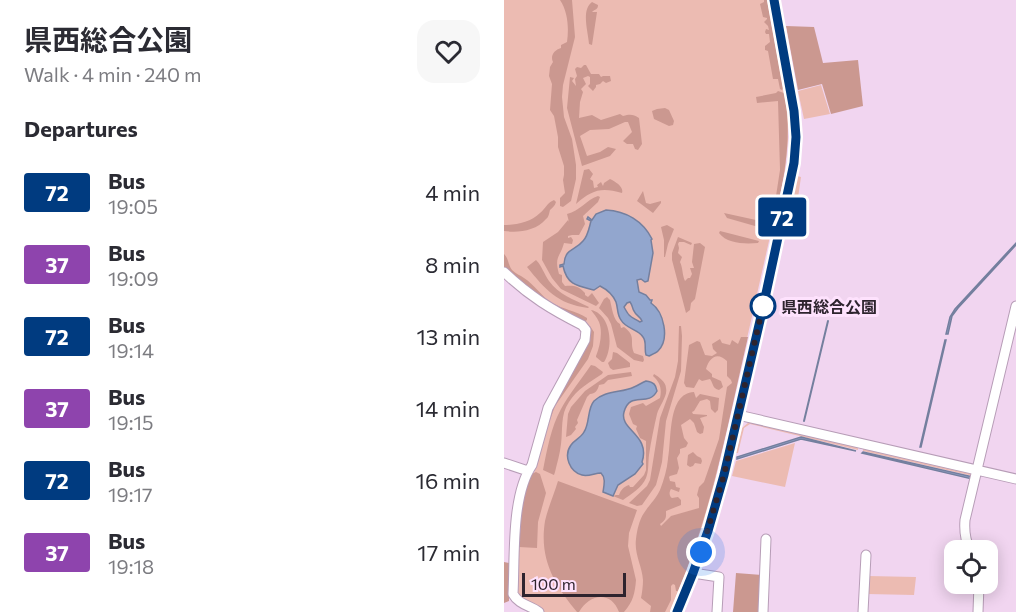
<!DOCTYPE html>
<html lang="en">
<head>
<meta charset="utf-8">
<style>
	:root { --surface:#fff; --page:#f7f7f7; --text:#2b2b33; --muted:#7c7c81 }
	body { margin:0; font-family:Commissioner,"Noto Sans JP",sans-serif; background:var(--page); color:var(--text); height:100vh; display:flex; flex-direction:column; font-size:22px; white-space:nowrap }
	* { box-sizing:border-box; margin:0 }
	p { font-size:20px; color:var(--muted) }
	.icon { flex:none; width:33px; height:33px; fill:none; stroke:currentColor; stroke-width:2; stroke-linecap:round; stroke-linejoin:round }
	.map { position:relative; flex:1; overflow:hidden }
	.panel { display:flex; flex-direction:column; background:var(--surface); width:504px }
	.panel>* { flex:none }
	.badge { padding:0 12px; border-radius:4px; font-size:21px; line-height:39px }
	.fabs { position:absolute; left:440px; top:540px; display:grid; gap:12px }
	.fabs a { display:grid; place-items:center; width:54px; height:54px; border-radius:12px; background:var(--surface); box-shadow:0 3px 15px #0003; font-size:30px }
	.scale { position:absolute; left:18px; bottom:15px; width:104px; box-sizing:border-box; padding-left:6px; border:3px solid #2e242e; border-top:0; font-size:16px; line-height:21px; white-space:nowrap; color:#2e242e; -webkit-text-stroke:4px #fee2fd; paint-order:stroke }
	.you { position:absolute; width:30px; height:30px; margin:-15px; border:4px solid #fff; border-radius:50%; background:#1a73e8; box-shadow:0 0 0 9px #1a73e833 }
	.map>.badge { position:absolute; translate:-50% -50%; box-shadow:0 0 0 3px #fff }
	h2 { padding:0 24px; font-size:22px; line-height:54px }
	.round { display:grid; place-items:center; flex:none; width:63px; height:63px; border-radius:18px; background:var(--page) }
	.head { display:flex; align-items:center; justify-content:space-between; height:102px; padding:0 24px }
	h1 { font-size:28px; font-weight:700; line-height:45px }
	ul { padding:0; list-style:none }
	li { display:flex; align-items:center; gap:18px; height:72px; padding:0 24px }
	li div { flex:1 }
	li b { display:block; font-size:22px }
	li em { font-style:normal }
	li .badge { min-width:66px; font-weight:700; text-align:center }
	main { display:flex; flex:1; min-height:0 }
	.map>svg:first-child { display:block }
</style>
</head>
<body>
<main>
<section class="panel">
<div class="head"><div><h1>県西総合公園</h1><p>Walk · 4 min · 240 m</p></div><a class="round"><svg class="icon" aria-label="heart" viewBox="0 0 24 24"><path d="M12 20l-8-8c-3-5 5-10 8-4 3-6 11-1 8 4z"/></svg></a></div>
<h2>Departures</h2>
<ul>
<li><span class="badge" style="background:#003b80;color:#fff">72</span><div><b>Bus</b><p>19:05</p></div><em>4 min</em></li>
<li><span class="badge" style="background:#8e44ad;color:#fff">37</span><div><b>Bus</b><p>19:09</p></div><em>8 min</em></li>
<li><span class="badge" style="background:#003b80;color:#fff">72</span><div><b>Bus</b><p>19:14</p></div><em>13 min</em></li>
<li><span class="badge" style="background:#8e44ad;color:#fff">37</span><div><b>Bus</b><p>19:15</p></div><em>14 min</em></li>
<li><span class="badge" style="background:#003b80;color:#fff">72</span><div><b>Bus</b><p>19:17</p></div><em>16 min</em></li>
<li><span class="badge" style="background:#8e44ad;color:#fff">37</span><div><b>Bus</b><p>19:18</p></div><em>17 min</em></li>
</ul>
</section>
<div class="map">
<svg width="512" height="612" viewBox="0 0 512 612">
	<rect width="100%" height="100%" fill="#f1d5f0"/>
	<!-- green -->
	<path fill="#ecbbb2" d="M0 0H263L284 113V140L281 170 207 498 191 549 166 612H40L36 608 18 601 12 593 17 524 25 475 30 473 44 414 86 330 44 305 0 268Z
		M317 85 326 114 300 119 294 91Z
		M293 176 297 177 293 205 287 225H283Z
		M245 422 354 447V450L246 424 240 428 234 453H232L238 428Z
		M291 443 281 487 228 476 232 461Z
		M359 448 469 474V476L359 451Z
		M364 576 412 577 410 595 363 594Z"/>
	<!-- forest -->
	<path fill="#cb9890" d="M56 0H68L71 37 59 85 58 97 60 117 68 139 72 165V179L67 201 59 207 56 206V198L61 193 59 180 60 175V166L54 147V137L50 116 46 110 48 84 45 76 46 67 49 62C46 56 50 50 57 48V45L63 42C65 28 64 12 56 0Z
		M260 0H263L279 88 278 90 276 89 274 79H269L264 51 261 50V46L266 42 265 34H262L261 32 262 29 265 30 264 26 260 22 263 19V18L259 17 256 4 260 2Z
		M88 2 94 5C94 10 91 9 88 12H93L88 45 85 44C84 31 77 10 88 2Z
		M282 26 310 27 319 63 354 60 359 106 327 114 318 84 294 90Z
		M80 65H82L87 74H95L97 77 99 76H106L107 81 102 83 99 81 96 84 92 85V87L89 91 84 86 86 84V77L84 76 79 78 82 84 77 89 79 92 76 102 75 118 88 115 97 120 116 114 119 116C126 114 129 114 135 118L138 144 134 150 131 149 129 144H123L119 141 128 132 124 122H121L105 129 86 130 76 136 83 156 96 152 104 147 112 149 106 156 78 166 63 108 66 77 70 78 68 81 72 86 71 79 73 76 71 69 73 67 77 68Z
		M274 91 280 93C287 128 283 161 276 196L273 197 272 196 276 170 274 101 253 103 252 97 272 93Z
		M161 108 165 110 170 121 169 125 165 126 150 119 148 111 153 109Z
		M85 169 89 174 86 179 89 181 90 188 94 187 93 185 97 182 99 186 100 183 106 179C112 182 120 187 118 193 97 187 88 190 72 204L80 170Z
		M139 191 142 203 146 204 157 201V203L149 213 133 201Z
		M94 196 96 197 94 202 79 216 81 224 75 235H68L64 236V238L67 237 69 240 68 244 60 243C56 258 50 256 55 274L58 275V282L61 286C69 285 75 286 81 293V295L84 297 88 293 95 303 92 306 57 289 48 278 38 260 39 242 54 232 64 220 65 222 63 214C76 211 82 200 94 196Z
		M50 200 52 202C51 206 48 208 46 210 45 213 45 217 42 219 32 231 14 233 0 231V225C12 225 27 222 36 213 42 208 43 203 50 200Z
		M220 213 266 223 268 216H269V223L258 228 223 218Z
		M163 225 170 229 164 244 161 257H160V240L157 227Z
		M216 231 255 241 254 243C241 244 223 244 215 233Z
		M174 237 188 243 187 245 180 242H175L174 244 175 248 174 253 178 257 176 262C179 268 178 275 181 281L184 278H186L188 274 186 268H190L188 262 190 244 196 243 201 247 191 299 187 303 186 310 182 313 168 260V253Z
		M0 254C5 259 4 265 8 270 12 274 16 275 20 278 31 285 37 296 48 303 59 309 72 311 83 318V320L80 322 44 305 0 268Z
		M32 260C38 266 40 274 45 281 55 295 69 299 85 307L84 308C53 304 41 289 23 267Z
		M103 297 106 300C108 308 109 320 116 324L117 328 120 327C133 337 125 341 130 353L139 356 140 360 139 362 130 360 113 347 107 324 104 318 95 308 100 299Z
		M87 310C107 314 110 347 100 362H98L92 357V356C96 346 99 332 95 322 93 317 89 313 87 310Z
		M86 326 90 332 89 346 84 359 51 406 42 431 44 414Z
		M175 326H177L178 336 177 371 162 421 158 462 155 474 152 485 138 505 133 506 125 503 143 486 146 480 156 418 171 377 174 361Z
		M237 337H244C224 423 208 510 174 591H172L171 585 169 584 167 586V600L161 612H146L147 606 137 598C138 593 139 586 139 580 138 566 130 554 132 539 133 531 135 520 140 513 145 505 152 499 156 490 160 480 163 469 164 459 168 440 163 393 190 392L192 398 196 394 215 398 214 410 211 413 207 409 206 401 203 399 196 401 190 411 188 412 189 414 203 415V416L196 418 200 427 199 433 196 434 193 432 190 423 186 419 177 425 180 438 184 443 182 447 176 449V453L173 458 175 468 173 474 166 476 165 477 166 481 171 482 172 487 176 488 175 492 167 489C165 492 165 496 168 498L174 497 177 500V505L162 511C162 517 163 519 156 524L157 526 167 516 195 508V498L193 495 195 487 200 482 215 439 223 387 228 383 227 380 223 376V361C213 351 205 358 202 369L208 374V377L217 381 219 387 215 390C208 388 210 385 206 379L198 381 195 379 190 388 182 387 180 383 185 345 193 341 196 342 201 355 208 356 213 353 209 349 208 344 216 339 218 343 226 345 228 340 234 344Z
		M109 352 113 353 126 363V367L109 370 106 368 104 363 108 359Z
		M87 365 91 366 99 372 98 374C86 382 73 389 65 402 56 415 59 430 57 444 56 454 53 463 51 472L50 475 39 470C43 450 47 427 57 409 65 394 77 380 87 365Z
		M127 372 128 376 104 380 100 384 95 385C94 390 91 394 86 394L83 397 73 420 74 423 71 427 72 429 67 435 62 437 64 414 67 407 81 391 104 375Z
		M150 374C155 377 162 382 162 388 164 396 155 406 153 414 150 427 147 441 145 455 144 462 145 471 142 478 138 488 127 494 119 500L109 496 112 495H115C117 490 119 487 125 485L126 487H129L140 475 142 470V441L136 438 132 429 133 426 129 424 125 414 127 407 139 403 142 406 156 398C158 389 156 382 149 376Z
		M189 452 193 456 197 458 198 461 197 464 191 463 189 466 186 467 183 465 184 455Z
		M32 472 36 474 42 493 34 522 33 548 15 547 19 495 25 475Z
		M54 481 133 510 125 533 124 546 132 580C131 593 129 602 120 612H115C107 590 85 594 75 612H73C50 584 35 559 41 521 44 508 50 494 54 481Z
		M0 562 5 563V601L0 603Z
		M232 573 258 575 256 612H229Z"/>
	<!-- water -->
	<path fill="#92a6ce" stroke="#747f9e" stroke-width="1.5" fill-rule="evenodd" d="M102 210C122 211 139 221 148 239L147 240 149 253 144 281 141 282 137 279 133 280 135 292 142 295 146 300H148L147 303C160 312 166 339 154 351 152 353 147 355 145 356L142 355C140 349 143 342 139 337 134 329 122 329 117 320 113 315 114 308 112 302 109 295 102 289 96 286L90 290C73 286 63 285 59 266L56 267V265L60 264C61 248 71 251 79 241 84 236 85 228 87 221L83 219 84 217 88 220 92 214ZM126 302C129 306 128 308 130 311 132 316 137 317 138 321L136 322C126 316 126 318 120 307L123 303Z
		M512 243V245L454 308 448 316 444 334H442L446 317 451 309Z
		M441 340H442L417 447H416Z
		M142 381C150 382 152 385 153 391 144 408 126 390 120 412 115 430 147 435 138 462L139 464 131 474 114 485 109 496 99 492C100 485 102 478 97 473 91 473 84 477 78 475 66 472 59 456 67 445 70 440 77 438 80 432 86 423 83 409 90 401 101 390 118 393 130 387 135 385 137 383 142 381Z
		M297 437 352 451 297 439 233 459V457Z
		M359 452 469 477 468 479 358 453Z"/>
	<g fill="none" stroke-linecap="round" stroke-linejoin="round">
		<!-- stream -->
		<path stroke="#747f9e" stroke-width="2" d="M300 421 324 321"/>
		<!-- minor casing -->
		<g stroke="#b79db7" stroke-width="11">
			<path id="minor" d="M0 272C25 296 48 310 78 325L82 330 81 340 44 408 28 465C7 496 11 557 9 594 15 605 26 605 35 612
				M234 415 512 479
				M0 463 24 471
				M466 550C461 540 460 532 461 520L512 306
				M189 573 215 577 213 612
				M173 612C220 500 244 379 268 260 277 220 292 176 292 135 292 115 287 96 284 76 279 51 274 25 270 0
				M259 612 262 539
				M359 612 362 555
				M474 612 475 584"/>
		</g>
		<!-- minor -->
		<use href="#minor" stroke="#fff" stroke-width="9"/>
	</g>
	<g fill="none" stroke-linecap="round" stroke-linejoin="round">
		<!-- line casing -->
		<g stroke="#fff" stroke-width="14">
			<path id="line" d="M173 612 189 573 204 531 220 475 258 312 290 163 292 137 290 111 270 0"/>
		</g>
		<!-- line -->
		<use href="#line" stroke="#003b80" stroke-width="9"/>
		<!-- walk -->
		<path stroke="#2e242e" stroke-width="6" stroke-dasharray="0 10.8" d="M197 552 220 475 259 306"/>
	</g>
	<!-- markers -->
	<circle fill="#fff" stroke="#003b80" stroke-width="3" cx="259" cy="306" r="12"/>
	<g text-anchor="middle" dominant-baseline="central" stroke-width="6" stroke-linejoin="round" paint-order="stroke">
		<!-- stop labels -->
		<g font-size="16" font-weight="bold" fill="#2e242e" stroke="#fee2fd" text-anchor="start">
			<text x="277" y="306">県西総合公園</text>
		</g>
	</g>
</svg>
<div class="fabs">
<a><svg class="icon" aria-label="locate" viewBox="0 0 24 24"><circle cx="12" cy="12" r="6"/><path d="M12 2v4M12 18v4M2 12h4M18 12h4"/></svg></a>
</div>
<div class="scale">100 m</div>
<div class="you" style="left:197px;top:552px"></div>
<b class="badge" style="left:278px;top:217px;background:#003b80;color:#fff">72</b>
</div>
</main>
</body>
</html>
